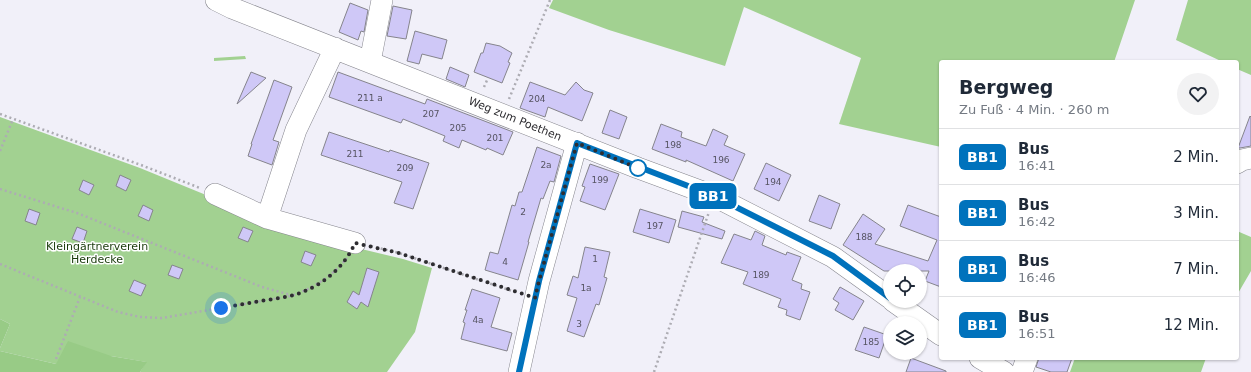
<!DOCTYPE html>
<html lang="de">
<head>
<meta charset="utf-8">
<style>
	:root { --surface:#fff; --page:#f2f2f3; --text:#1f2937; --muted:#747a83; --line:#e0e1e3 }
	body { margin:0; font-family:"DejaVu Sans",sans-serif; background:var(--page); color:var(--text); height:100vh; display:flex; flex-direction:column; font-size:15px; white-space:nowrap }
	* { box-sizing:border-box; margin:0 }
	p { font-size:13px; color:var(--muted) }
	.icon { flex:none; width:22px; height:22px; fill:none; stroke:currentColor; stroke-width:2; stroke-linecap:round; stroke-linejoin:round }
	.map { position:relative; flex:1; overflow:hidden }
	.drawer { position:absolute; left:939px; top:60px; width:300px; height:300px; display:flex; flex-direction:column; background:var(--surface); border-radius:4px; box-shadow:0 1px 3px #0004 }
	.drawer>* { flex:none }
	.badge { padding:0 8px; border-radius:6px; font-size:14px; line-height:26px }
	.buttons { position:absolute; left:883px; top:264px; display:grid; gap:8px }
	.buttons a { display:grid; place-items:center; width:44px; height:44px; border-radius:50%; background:var(--surface); box-shadow:0 1px 3px #0004; font-size:20px }
	.you { position:absolute; width:20px; height:20px; margin:-10px; border:3px solid #fff; border-radius:50%; background:#1a73e8; box-shadow:0 0 0 6px #1a73e833 }
	.map>.badge { position:absolute; translate:-50% -50%; box-shadow:0 0 0 2px #fff }
	.round { display:grid; place-items:center; flex:none; width:42px; height:42px; border-radius:21px; background:var(--page) }
	.summary { display:flex; align-items:center; justify-content:space-between; height:68px; padding:0 20px }
	h1 { font-size:19px; font-weight:700; line-height:30px }
	ul { padding:0; list-style:none }
	li { display:flex; align-items:center; gap:12px; height:56px; padding:0 20px; border-top:1px solid var(--line) }
	li div { flex:1 }
	li b { display:block; font-size:15px }
	li em { font-style:normal }
	li .badge { min-width:44px; font-weight:700; text-align:center }
	.map>svg:first-child { display:block }
</style>
</head>
<body>
<div class="map">
<svg width="1251" height="372" viewBox="0 0 1251 372">
	<rect width="100%" height="100%" fill="#f1f0f9"/>
	<!-- green -->
	<path fill="#a2d191" d="M553 0H1135L1114 62H941V147L839 124 861 58 744 7 725 66 609 30 549 8Z
		M1188 0H1251V75L1237 69V62H1223L1176 40Z
		M245 56 246 59 214 61V58Z
		M0 117 140 168 233 206 353 247 403 259 432 268 415 332 387 372H140L146 362 111 356 56 364 0 351V348L10 324 0 319Z
		M1237 231 1251 237V271L1237 295Z
		M1075 358H1206L1201 372H1070Z"/>
	<!-- forest -->
	<path fill="#98cb86" d="M0 319 10 324 0 348Z
		M68 341 111 356 147 362 140 372H0V351L56 364Z"/>
	<!-- building -->
	<path fill="#cfc8f7" stroke="#85848c" d="M350 3 368 10 364 32 361 31 358 40 339 32Z
		M393 6 412 10 406 39 387 36Z
		M415 31 447 40 442 59 422 54 419 64 407 61Z
		M486 43 500 46 512 53 508 62 510 63 502 83 474 72 481 53H483Z
		M450 67 469 75 465 87 446 79Z
		M251 72 266 78 237 104Z
		M338 72 425 104 427 99 513 132 503 155 487 148 486 150 462 140 459 148 443 141 445 136 403 119 401 123 329 97Z
		M274 80 292 87 273 140 279 142 272 165 248 156 252 144H251Z
		M530 82 565 95 576 82 584 90 593 93 582 121 548 107 545 117 520 108Z
		M610 110 627 117 619 139 602 133Z
		M1250 116 1251 117V146L1240 148H1238Z
		M661 124 682 132 681 137 706 146 713 129 728 136 724 145 745 154 733 181 686 160V162L652 149Z
		M329 132 389 152 390 150 429 163 413 209 394 203 402 182 321 155Z
		M537 147 561 156 554 182 550 181 543 199 541 198 528 242H529L518 280 485 270 490 252 498 254 512 205 515 206 519 192H522Z
		M766 163 791 175 779 201 754 189Z
		M590 164 619 174 605 210 580 201 585 187 582 186Z
		M120 175 131 180 126 191 116 186Z
		M83 180 94 185 89 195 79 190Z
		M819 195 840 204 831 229 809 221Z
		M143 205 153 210 149 221 138 216Z
		M908 205 941 217V287L925 281 929 271H884L843 245 863 214 885 229 875 244 928 261 937 240 900 226Z
		M29 209 40 213 36 225 25 221Z
		M640 209 676 220 669 243 633 232Z
		M682 211 704 217 702 222 725 231 722 239 678 227Z
		M77 227 87 231 83 243 72 239Z
		M243 227 253 231 248 242 238 238Z
		M755 231 765 236 762 245 786 255 787 252 801 257 792 280 802 284 801 289 810 292 800 320 786 315 787 310 778 307 781 299 743 284 748 272 721 263 734 234 751 240Z
		M585 247 610 252 604 277 607 278 599 305 596 304 584 337 567 331 577 298 567 295 573 276 578 278Z
		M305 251 316 255 311 266 301 262Z
		M172 265 183 269 179 279 168 275Z
		M367 268 379 272 368 307 361 302 357 309 347 302 353 291 359 295Z
		M134 280 146 285 141 296 129 291Z
		M840 287 864 301 853 320 835 310 839 303 833 299Z
		M472 289 500 298 491 327 512 333 507 351 461 339 465 323 463 322 467 310H465Z
		M864 327 887 335 879 358 855 350Z
		M911 358 946 371V372H906Z
		M1039 358H1072L1067 372H1051L1036 367Z"/>
	<g fill="none" stroke-linecap="round" stroke-linejoin="round">
		<!-- minor casing -->
		<g stroke="#86868e" stroke-width="22">
			<path id="minor" d="M216 0 232 8 638 168 714 196 833 257 890 298
				M370 62 382 0
				M1237 163 1242 160 1251 158
				M215 194 267 218 355 243
				M267 218 296 130 335 48
				M893 301 941 335
				M980 358 1004 372
				M519 372 539 281 577 143
				M1022 372 1027 358"/>
		</g>
		<!-- path -->
		<path stroke="#adacb3" stroke-width="2.5" stroke-dasharray="2 3" stroke-linecap="butt" d="M484 87 488 78
			M509 99 550 0
			M0 114 141 165 200 188
			M0 151 13 119
			M0 189 77 213 262 287 291 295
			M371 246 399 253 518 293
			M0 264 118 312 140 317 162 318 291 296C314 288 332 276 347 258
			M56 359 80 297
			M654 372 709 212"/>
		<!-- minor -->
		<use href="#minor" stroke="#fff" stroke-width="21"/>
	</g>
	<g fill="none" stroke-linecap="round" stroke-linejoin="round">
		<!-- line casing -->
		<g stroke="#fff" stroke-width="9">
			<path id="line" d="M519 372 539 281 577 143 714 196 833 256 890 298"/>
		</g>
		<!-- line -->
		<use href="#line" stroke="#0072bc" stroke-width="6"/>
		<!-- walk -->
		<path stroke="#2e2d31" stroke-width="4" stroke-dasharray="0 7.2" d="M221 308C238 305 255 302 273 299 284 297 295 296 305 291 327 282 346 264 355 243L399 253 535 298 539 281 577 143 638 168"/>
	</g>
	<!-- markers -->
	<circle fill="#fff" stroke="#0072bc" stroke-width="2" cx="638" cy="168" r="8"/>
	<g text-anchor="middle" dominant-baseline="central" stroke-width="3" stroke-linejoin="round" paint-order="stroke">
		<!-- number labels -->
		<g font-size="9" fill="#565462">
			<text x="370" y="98">211 a</text>
			<text x="537" y="99">204</text>
			<text x="431" y="114">207</text>
			<text x="458" y="128">205</text>
			<text x="495" y="138">201</text>
			<text x="673" y="145">198</text>
			<text x="355" y="154">211</text>
			<text x="721" y="160">196</text>
			<text x="546" y="165">2a</text>
			<text x="405" y="168">209</text>
			<text x="600" y="180">199</text>
			<text x="773" y="182">194</text>
			<text x="523" y="212">2</text>
			<text x="655" y="226">197</text>
			<text x="864" y="237">188</text>
			<text x="595" y="259">1</text>
			<text x="505" y="262">4</text>
			<text x="761" y="275">189</text>
			<text x="586" y="288">1a</text>
			<text x="478" y="320">4a</text>
			<text x="579" y="324">3</text>
			<text x="871" y="342">185</text>
		</g>
		<!-- street labels -->
		<g font-size="11" fill="#2e2d31" stroke="#fff">
			<text transform="translate(515 119) rotate(22)">Weg zum Poethen</text>
		</g>
		<!-- park labels -->
		<g font-size="11" fill="#1a3b0c" stroke="#fff">
			<text x="97" y="246">Kleingärtnerverein<tspan x="97" dy="13">Herdecke</tspan></text>
		</g>
	</g>
</svg>
<div class="buttons">
<a><svg class="icon" aria-label="locate" viewBox="0 0 24 24"><circle cx="12" cy="12" r="6"/><path d="M12 2v4M12 18v4M2 12h4M18 12h4"/></svg></a>
<a><svg class="icon" aria-label="layers" viewBox="0 0 24 24"><path d="M12 4l9 5-9 5-9-5zM3 14l9 5 9-5"/></svg></a>
</div>
<div class="you" style="left:221px;top:308px"></div>
<b class="badge" style="left:713px;top:196px;background:#0072bc;color:#fff">BB1</b>
<section class="drawer">
<div class="summary"><div><h1>Bergweg</h1><p>Zu Fuß · 4 Min. · 260 m</p></div><a class="round"><svg class="icon" aria-label="heart" viewBox="0 0 24 24"><path d="M12 20l-8-8c-3-5 5-10 8-4 3-6 11-1 8 4z"/></svg></a></div>
<ul>
<li><span class="badge" style="background:#0072bc;color:#fff">BB1</span><div><b>Bus</b><p>16:41</p></div><em>2 Min.</em></li>
<li><span class="badge" style="background:#0072bc;color:#fff">BB1</span><div><b>Bus</b><p>16:42</p></div><em>3 Min.</em></li>
<li><span class="badge" style="background:#0072bc;color:#fff">BB1</span><div><b>Bus</b><p>16:46</p></div><em>7 Min.</em></li>
<li><span class="badge" style="background:#0072bc;color:#fff">BB1</span><div><b>Bus</b><p>16:51</p></div><em>12 Min.</em></li>
</ul>
</section>
</div>
</body>
</html>
